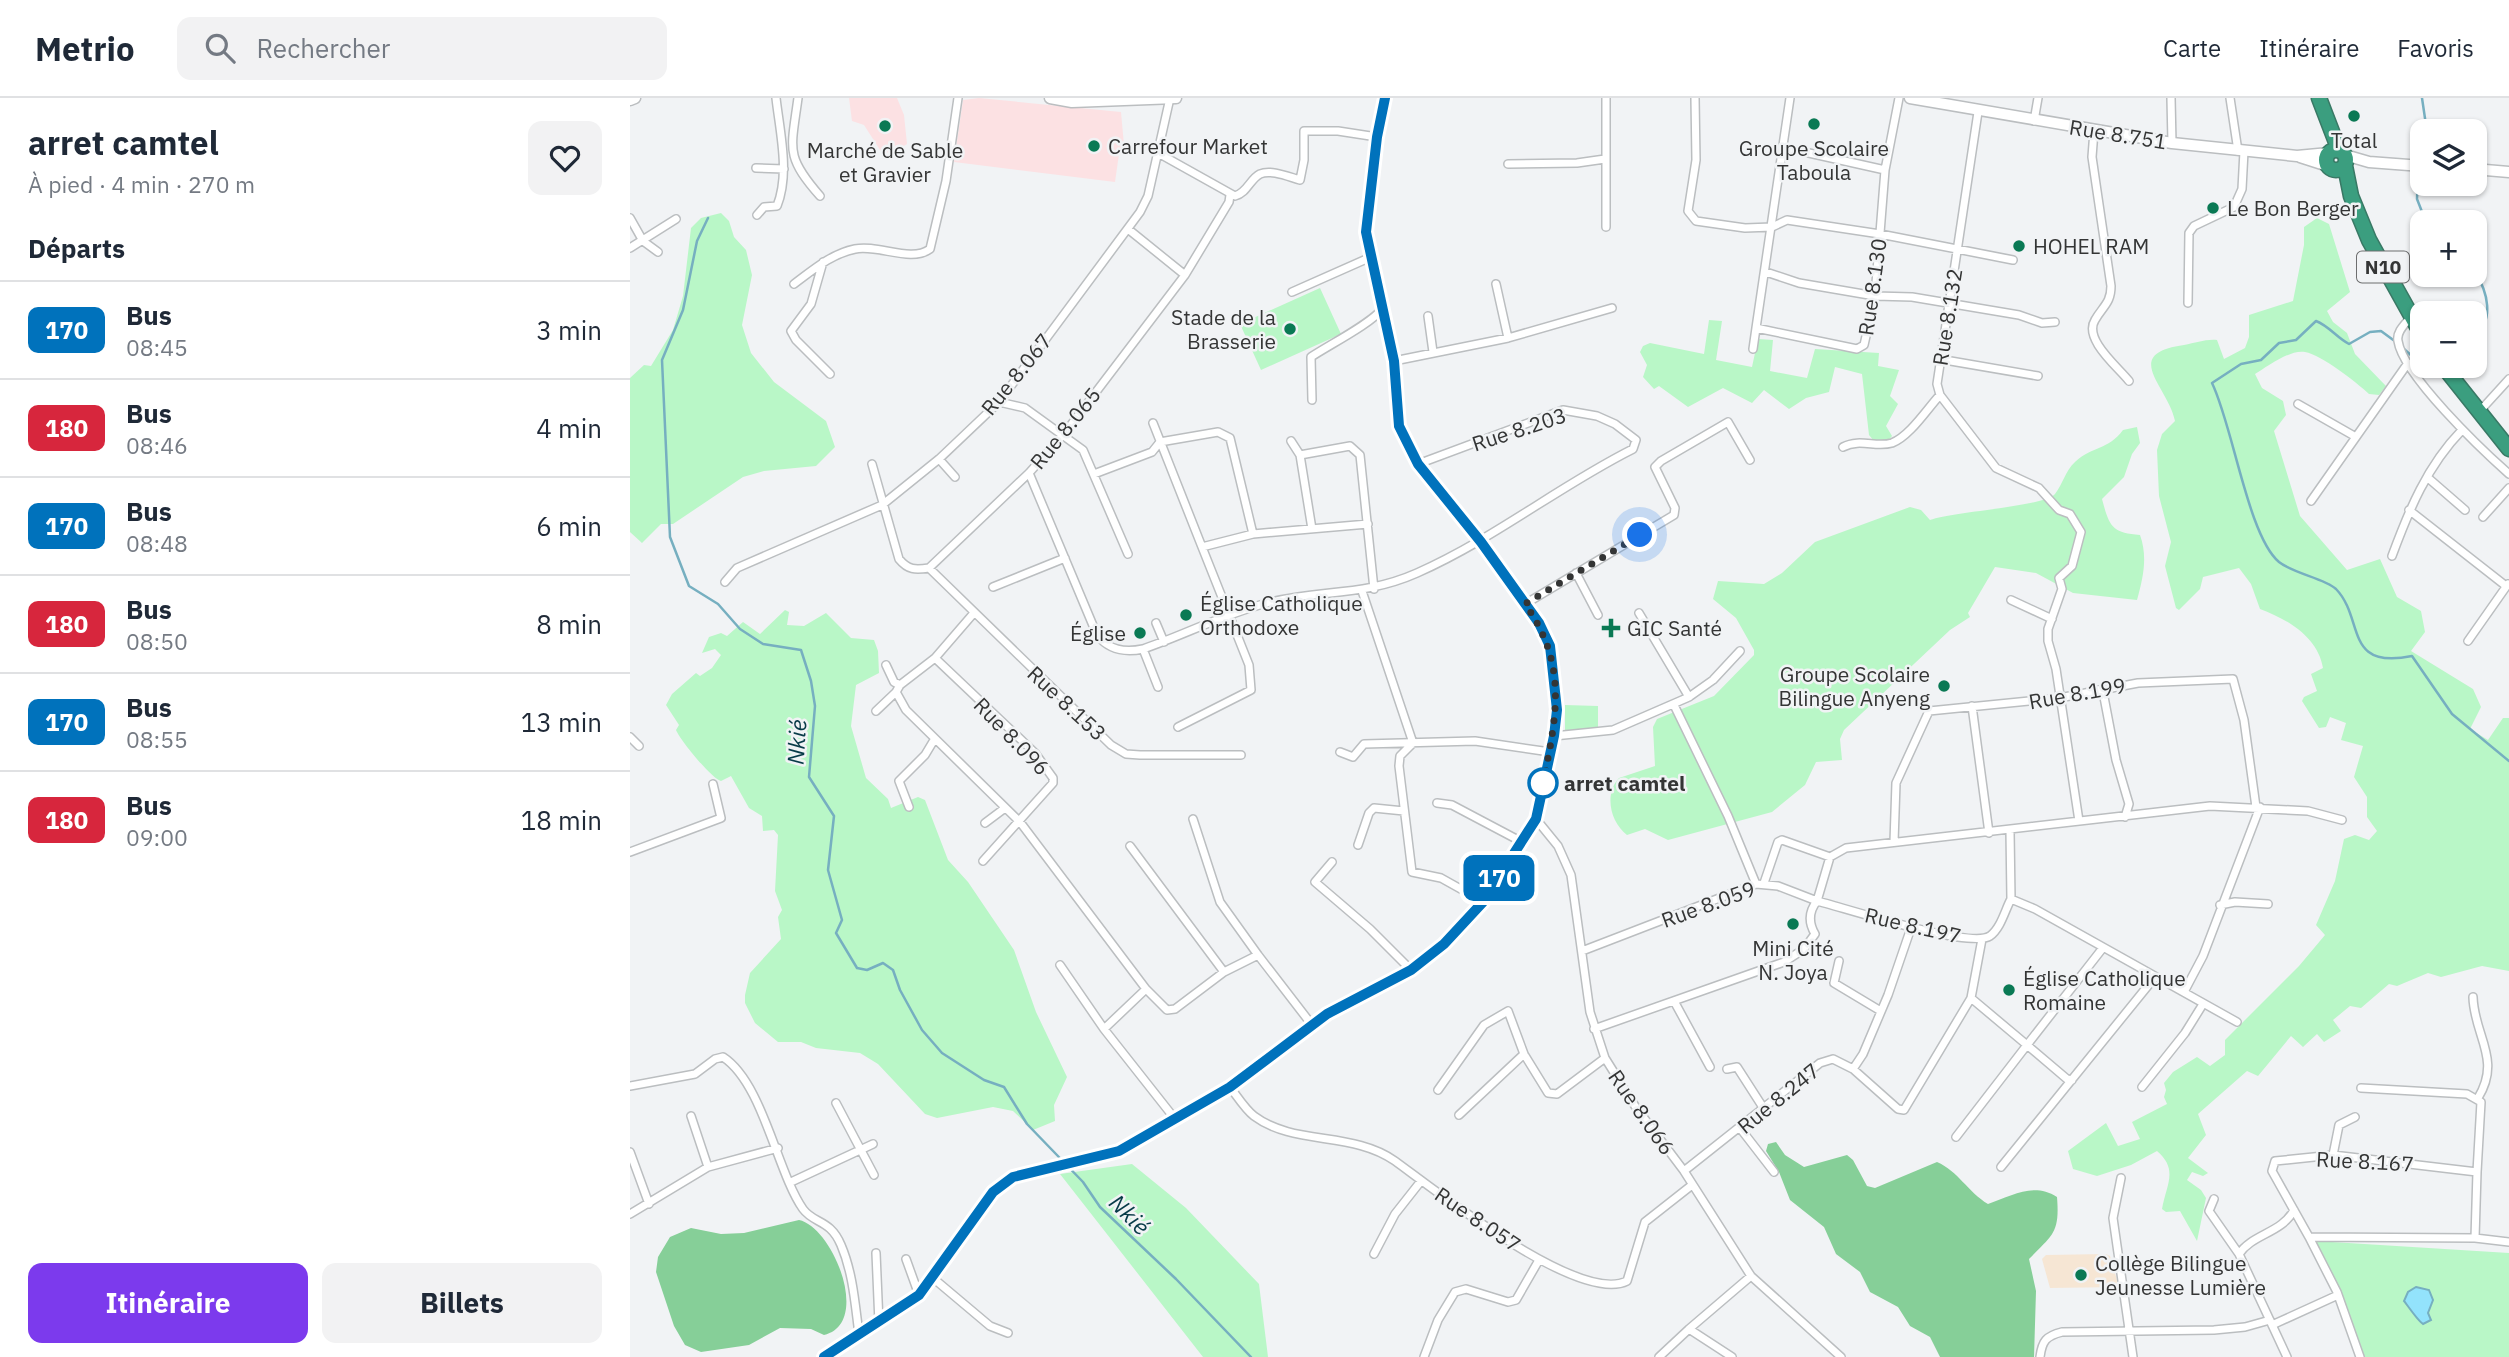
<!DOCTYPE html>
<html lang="fr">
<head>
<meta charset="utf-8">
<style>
	:root { --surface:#fff; --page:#f2f2f3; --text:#1f2937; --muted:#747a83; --line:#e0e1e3; --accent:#7c3aed }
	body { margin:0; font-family:"IBM Plex Sans",sans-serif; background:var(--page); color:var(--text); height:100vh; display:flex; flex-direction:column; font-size:26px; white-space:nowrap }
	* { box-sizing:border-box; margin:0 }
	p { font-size:23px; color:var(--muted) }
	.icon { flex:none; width:38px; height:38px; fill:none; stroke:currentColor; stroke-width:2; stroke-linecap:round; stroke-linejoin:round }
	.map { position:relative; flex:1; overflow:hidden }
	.drawer { display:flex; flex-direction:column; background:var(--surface); width:630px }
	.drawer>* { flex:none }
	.badge { padding:0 14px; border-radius:10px; font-size:24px; line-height:46px }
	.fabs { position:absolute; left:1780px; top:21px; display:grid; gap:14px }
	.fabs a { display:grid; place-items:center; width:77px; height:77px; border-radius:14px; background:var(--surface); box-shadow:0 2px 5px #0004; font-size:35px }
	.you { position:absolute; width:35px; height:35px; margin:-18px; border:5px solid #fff; border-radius:50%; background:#1a73e8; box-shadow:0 0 0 10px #1a73e833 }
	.map>.badge { position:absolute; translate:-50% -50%; box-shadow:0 0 0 4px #fff }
	h2 { padding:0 28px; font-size:26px; line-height:63px }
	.round { display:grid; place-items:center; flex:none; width:74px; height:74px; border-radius:14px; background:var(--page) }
	.summary { display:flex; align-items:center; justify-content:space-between; height:119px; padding:0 28px }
	h1 { font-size:33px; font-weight:700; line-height:52px }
	.action { display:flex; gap:14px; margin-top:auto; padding:14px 28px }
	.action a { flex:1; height:80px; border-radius:14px; background:var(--accent); color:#fff; font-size:28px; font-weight:700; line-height:80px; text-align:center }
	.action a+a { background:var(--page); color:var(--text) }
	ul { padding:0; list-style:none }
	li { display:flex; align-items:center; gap:21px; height:98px; padding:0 28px; border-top:2px solid var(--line) }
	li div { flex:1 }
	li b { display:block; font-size:26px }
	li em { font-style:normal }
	li .badge { min-width:77px; font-weight:700; text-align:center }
	header { display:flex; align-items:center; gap:42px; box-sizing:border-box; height:98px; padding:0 35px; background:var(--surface); border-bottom:2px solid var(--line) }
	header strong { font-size:33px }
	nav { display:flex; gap:38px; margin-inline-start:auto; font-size:24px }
	.search { width:490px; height:63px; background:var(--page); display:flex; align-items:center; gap:18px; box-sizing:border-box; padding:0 24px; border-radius:14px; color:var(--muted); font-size:26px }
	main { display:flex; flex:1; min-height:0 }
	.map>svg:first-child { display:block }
</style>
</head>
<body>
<header>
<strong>Metrio</strong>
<div class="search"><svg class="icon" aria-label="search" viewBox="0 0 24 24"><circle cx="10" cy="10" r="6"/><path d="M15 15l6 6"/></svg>Rechercher</div>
<nav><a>Carte</a><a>Itinéraire</a><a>Favoris</a></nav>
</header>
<main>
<section class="drawer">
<div class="summary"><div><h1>arret camtel</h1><p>À pied · 4 min · 270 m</p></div><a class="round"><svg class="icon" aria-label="heart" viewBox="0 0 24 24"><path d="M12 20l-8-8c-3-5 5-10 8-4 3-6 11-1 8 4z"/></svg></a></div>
<h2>Départs</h2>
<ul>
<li><span class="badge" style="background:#0072bc;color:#fff">170</span><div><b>Bus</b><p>08:45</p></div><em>3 min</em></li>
<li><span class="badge" style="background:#d7263d;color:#fff">180</span><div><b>Bus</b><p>08:46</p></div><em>4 min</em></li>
<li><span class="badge" style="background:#0072bc;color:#fff">170</span><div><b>Bus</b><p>08:48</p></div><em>6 min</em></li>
<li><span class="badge" style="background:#d7263d;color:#fff">180</span><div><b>Bus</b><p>08:50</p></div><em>8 min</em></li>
<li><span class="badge" style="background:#0072bc;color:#fff">170</span><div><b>Bus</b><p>08:55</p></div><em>13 min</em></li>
<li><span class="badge" style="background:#d7263d;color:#fff">180</span><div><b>Bus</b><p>09:00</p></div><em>18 min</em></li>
</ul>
<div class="action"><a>Itinéraire</a><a>Billets</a></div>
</section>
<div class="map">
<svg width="1879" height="1259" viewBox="0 0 1879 1259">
	<rect width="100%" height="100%" fill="#f1f3f5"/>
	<!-- commercial -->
	<path fill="#fce1e3" d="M219 0H267L274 17 277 46 264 54 252 55 234 27 222 23Z
		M349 0 491 14 495 58 489 56 485 84 324 64 333 2Z"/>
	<!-- education -->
	<path fill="#f6e6d4" d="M1476 1156 1480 1158 1489 1189 1420 1190 1412 1161 1416 1157Z"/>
	<!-- green -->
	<path fill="#b9f7c7" d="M91 115 99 123 104 139 116 152 122 177 112 227 121 255 144 284 196 323 205 349 186 368 134 373 113 379 43 426H31L12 445 0 434V280L14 267 21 268 43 232 53 198 61 130 71 120Z
		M1687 120 1699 126 1720 194 1697 213 1703 224 1717 235 1725 256 1756 288 1749 297 1739 296C1726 284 1692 257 1675 254 1660 251 1637 269 1625 276L1632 290 1653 303 1656 317 1644 333 1670 418 1717 472 1750 461 1767 499 1791 513 1795 534 1781 553 1843 591 1851 609 1840 631 1858 642 1873 620H1879V873L1852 868 1811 879 1798 875 1767 888 1759 886 1731 910 1720 908 1703 922 1711 933 1694 944 1687 936 1673 949 1661 938 1628 978 1617 973 1568 1016 1576 1037 1558 1060 1578 1075 1573 1078 1562 1074 1557 1082 1571 1092 1576 1100 1567 1143 1550 1113 1536 1114 1532 1111C1536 1087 1549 1072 1527 1053L1501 1067 1467 1078 1443 1071 1438 1053 1476 1025 1488 1048 1510 1041 1502 1024 1537 1006 1534 999 1536 992 1534 985 1543 974 1567 959 1580 968 1595 957V942L1669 868 1695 837 1686 827 1705 783 1714 741 1725 737 1739 742 1747 733 1737 719V699L1724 679 1733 648 1711 642 1716 625 1700 619 1696 629 1689 630 1672 603 1674 599 1687 593 1681 576 1693 570C1688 539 1657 521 1630 511L1621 486 1609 470 1573 479 1570 491 1549 512 1546 510 1535 468 1541 444 1529 398 1527 352 1532 336 1545 323C1538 288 1490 256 1554 247 1566 245 1575 241 1587 242L1594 261 1615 250 1619 239V217L1663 203 1674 147V129Z
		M690 190 711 236 631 272 610 226Z
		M1079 222 1092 223 1086 262 1122 269 1128 241 1143 242 1140 273 1177 280 1185 251 1249 255 1248 268 1269 272 1260 298 1268 306 1256 328 1262 338 1257 344 1244 343 1239 337 1232 276 1205 269 1199 294 1176 300 1159 311 1134 292 1122 305 1093 290 1058 309 1029 288 1024 291 1013 279 1017 267 1010 254 1013 248 1020 245 1074 256Z
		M1507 329 1510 345 1502 356 1494 379 1472 401C1479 427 1481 435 1510 437 1518 459 1513 480 1507 502L1443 495 1406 475 1365 469 1338 515 1340 519 1320 532 1214 632 1210 641 1212 662 1186 664 1175 687 1142 714 1038 742 1015 731 997 737C980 724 974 696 989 680L1025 668 1023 629 1027 621 1084 598 1124 557V552L1106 520 1083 501 1088 483 1134 486 1152 475 1185 444 1280 409 1291 412 1300 422C1325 413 1414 409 1425 396 1433 386 1435 373 1445 364 1464 347 1477 353 1493 332Z
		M155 512 159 514 157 527 174 528 196 515 221 540 244 542 248 553 249 575 226 587 221 628 236 680 258 701 261 710 288 699 295 702 318 762 338 784 384 852 406 914 437 979 424 1007 425 1023 403 1032 383 1013 363 1009 307 1020 295 1016 248 966 230 955 186 950 171 944H148L125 925 115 905V897L120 875 151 841 148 819 152 812 145 793 148 737 144 732 133 733 132 718 119 710 101 678 91 683C82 681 50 642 46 632L49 627 36 607 42 596 66 575 70 578 82 570 91 557 85 551 72 555 79 539 91 535 97 538 113 524 130 536Z
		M935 607 968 608V631L935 635Z
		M502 1066 556 1110 629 1186 638 1259H573L430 1076Z
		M1686 1143 1879 1155V1259H1726Z"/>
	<!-- forest -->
	<path fill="#86cf98" d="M1146 1044 1155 1057 1174 1069 1217 1057 1223 1062 1237 1088 1245 1090 1307 1064C1328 1073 1338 1094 1358 1106 1382 1098 1403 1084 1427 1099 1430 1136 1422 1137 1399 1161L1406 1193 1404 1259H1310L1300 1239 1280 1228 1268 1209 1240 1194 1230 1174 1206 1156 1194 1129 1160 1102 1149 1074 1136 1053 1138 1046Z
		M169 1122C203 1129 242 1226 194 1237L181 1231 150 1230 119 1247 71 1254 55 1247 44 1228 26 1174 28 1159 40 1139 61 1130 91 1136 114 1135Z"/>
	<!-- water -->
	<path fill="#93e3fc" stroke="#76afc0" stroke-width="2" d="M1786 1189 1799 1192 1803 1202 1798 1215 1801 1222 1793 1226C1787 1222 1776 1205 1774 1203L1778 1194Z"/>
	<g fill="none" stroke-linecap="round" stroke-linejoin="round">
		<!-- stream -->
		<path stroke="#76afc0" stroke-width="2.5" d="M1792 0 1796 27 1794 33
			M1789 65 1792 37
			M1788 72 1787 101 1796 124
			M78 120 67 143 53 212 32 262 40 439 59 488 88 506 110 531 133 546 171 552 181 583 185 608 179 679 204 718 198 772 212 822 206 835 227 870 237 872 253 865 263 872 270 892 292 932 312 955 354 982 374 989 397 1026 453 1084 470 1109 546 1181 621 1259
			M1844 172C1858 194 1865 221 1844 241
			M1766 244 1751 233 1740 234 1719 246C1706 239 1699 228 1686 223L1666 242 1649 245 1631 262 1611 266 1582 285C1603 328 1618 438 1649 464 1664 476 1694 480 1706 491 1735 521 1713 572 1782 558L1822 616 1879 663
			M1774 251 1792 267
			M1793 268 1797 270 1800 268"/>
		<!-- street casing -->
		<g stroke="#bbbec0" stroke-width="10">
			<path id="street" d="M168 0C161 52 155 58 190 98
				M976 0V129
				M1065 0 1066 62 1058 113 1066 123 1115 130 1142 129 1157 122 1250 136 1383 162
				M1160 0 1126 230 1227 251 1234 247 1245 198 1255 72 1269 0
				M1541 0 1542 45
				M1600 0 1608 53
				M1348 14 1307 286 1310 297 1366 370 1409 390 1429 412 1440 416 1451 434 1442 468 1429 480 1432 491 1418 531V543L1426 571 1449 723
				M1404 23 1408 0
				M1464 33 1462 59 1481 188C1481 205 1473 208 1465 222 1453 241 1488 269 1499 283
				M1152 49 1255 72
				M528 55 605 98C617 95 620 81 630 76 641 71 659 79 670 82L674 62V33H708L747 39
				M878 66 947 65 975 61
				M126 70 154 71
				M127 117 134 109 147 108C160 75 150 35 146 0
				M0 120 13 143 28 154
				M498 131 555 177
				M0 150 46 121
				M193 164 181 206 161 233 166 242 200 276
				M1136 174 1169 185 1245 198 1282 199 1389 217 1412 225 1425 224
				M164 186C183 172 201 156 225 151 248 146 281 165 300 151L316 83 328 0
				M866 186 878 240
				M662 194 741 159
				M1558 205 1559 135 1564 128 1604 109 1612 91 1614 53
				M798 218 803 254
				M1780 220C1775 226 1766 234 1768 243 1773 277 1852 352 1879 376
				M1123 251 1126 230
				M1309 261 1408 278
				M764 263 878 240 982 210
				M682 302 681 259C699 247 742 225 752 211
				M369 304 395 310 453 352 498 456
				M1668 306 1726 339
				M1849 314 1879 281
				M523 325 572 449 623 436
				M661 343 670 357
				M1213 349C1230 340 1246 350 1262 345 1280 338 1297 311 1310 297
				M309 361 325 379
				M242 366 269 461C278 472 285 472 299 470L399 375 434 336 555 177 599 104 600 97
				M399 375 467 537C479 552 494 555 513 551
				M464 376 522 354 530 344 588 334 600 340 623 436 738 426
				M1797 379 1835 412
				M1681 403 1778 265
				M1779 412 1876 488
				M1853 419 1879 390
				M682 431 670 357 720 348 730 357 744 491
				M1762 458C1779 412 1797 368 1832 332
				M299 470 481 647 496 656 510 657H611
				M946 475 968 517
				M95 484 107 470 252 407 309 361 369 304 510 114 518 98 540 0
				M363 489 435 460
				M732 493 783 645 770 658 769 668 782 774 811 780 854 804
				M1381 502 1422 521
				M895 506 1044 417 1045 410 1025 369 1031 363 1098 324 1120 362
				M343 516 305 560 405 655 423 680V685L353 763
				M526 525 534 544
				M1838 543 1878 486
				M305 560 270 587 266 594 276 612 390 724 516 891
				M256 567 264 584 270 587
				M528 589 513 551C554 537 594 516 637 505 690 491 733 499 787 475 864 441 929 388 1003 351L1006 342 985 326 967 318 933 312 788 366
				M1468 592 1474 599 1486 662 1499 706 1495 719
				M1059 599 1083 582 1110 553
				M1044 607 1098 718 1126 786
				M1342 608 1359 735
				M246 613 266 594
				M548 629 621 592 619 567 572 449
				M924 638 983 632 1059 599 1009 515
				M0 639 9 648
				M710 654 723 659 734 646 845 643 920 654
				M807 705 822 707 892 744
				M279 709 269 683 295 657 304 642
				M563 721 590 804 628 857
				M906 721 928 748 941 777 960 914 975 960 1005 1008 1054 1073 1121 1178 1211 1259
				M355 725 375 710
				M1380 733 1381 801
				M1264 744 1266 685 1299 613 1429 600 1508 585 1603 581 1614 622 1626 709
				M728 747 739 715 744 710 774 713
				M500 748 594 874
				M0 754 91 720 83 686
				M702 764 685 784 740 831 781 872
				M1134 785 1148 744 1152 742 1200 759
				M1590 807 1605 804 1638 806
				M1352 841 1341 900 1397 947 1472 851
				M952 853 1126 786 1148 788 1187 803 1200 759 1216 750 1580 708 1678 713 1712 722
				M1209 863 1204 885 1249 912
				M430 867 474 931 545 1021
				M1554 894 1573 858 1630 709
				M1843 899C1844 938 1872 961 1848 1000
				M1044 903 1080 969
				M474 931 516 891 537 912 545 911 594 874 628 857 682 927
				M964 931 1154 864 1174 851 1185 836C1178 824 1179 813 1187 803 1215 810 1340 851 1360 838 1371 830 1375 812 1381 801L1405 811 1607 924
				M1097 971 1107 969 1134 1011
				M1223 971 1268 1011 1274 1012 1341 900
				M0 988 65 976 85 961 93 959C133 985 147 1074 173 1111 184 1126 200 1121 211 1147 223 1175 225 1206 229 1236
				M600 989C607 998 615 1011 624 1018 664 1048 723 1033 765 1063 805 1092 949 1207 997 1183L1015 1124 1062 1087
				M1512 989 1555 935 1573 906
				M1731 990 1837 996 1851 1004 1847 1074
				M808 992 854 927 878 913 894 956 918 995 927 996 975 960
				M206 1005 244 1077
				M829 1017 894 956
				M61 1018 78 1069
				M1110 1030 1144 1074
				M1326 1039 1397 947 1437 981 1442 982
				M0 1054 19 1106
				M1703 1057 1709 1027 1725 1019
				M1371 1069 1525 879
				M1054 1073 1190 965 1203 961 1223 971 1233 956 1258 897 1281 830
				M1491 1080 1483 1120 1503 1259
				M161 1084 243 1046
				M1584 1101 1579 1113 1609 1156
				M0 1116 78 1069 148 1050
				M1679 1139 1642 1073 1645 1063 1703 1057 1847 1074 1845 1140
				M246 1155 249 1225
				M744 1156 765 1116 791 1083
				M276 1161 289 1197
				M303 1180 360 1228 378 1235
				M1642 1227 1708 1197
				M194 1259 289 1197 363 1094 383 1079 489 1053 600 989 697 916 781 872 814 846 854 804 906 721 924 638 927 612 920 548 909 525 851 444 788 366 769 328 764 263 736 134 747 39 755 0
				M794 1259 808 1222 825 1194 836 1191 878 1204 886 1202 909 1162
				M1029 1259 1059 1231
				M1102 1259 1059 1231 1121 1178
				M1410 1259C1412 1243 1416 1238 1432 1234L1584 1232 1615 1229 1640 1222
				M1657 1259 1609 1156C1622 1136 1652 1135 1664 1112
				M1730 1259 1707 1194 1679 1139 1845 1140 1879 1144"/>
		</g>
		<!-- secondary casing -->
		<g stroke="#bbbec0" stroke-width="13">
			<path id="secondary" d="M420 0 442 4 546 0
				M1280 0 1542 45 1667 58 1699 55
				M0 2 5 0
				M1715 57 1739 64 1792 68
				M1670 59 1698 68
				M1844 71 1879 74"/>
		</g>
		<!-- highway casing -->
		<g stroke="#397965" stroke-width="17">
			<path id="highway" d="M1689 0 1709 52
				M1696 62a10 10 0 1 1 20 0a10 10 0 1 1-20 0Z
				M1715 68 1721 98 1739 142 1792 237
				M1813 268 1879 351"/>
		</g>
		<!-- street -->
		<use href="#street" stroke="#fff" stroke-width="7"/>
		<!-- secondary -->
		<use href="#secondary" stroke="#fff" stroke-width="10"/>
		<!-- highway -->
		<use href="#highway" stroke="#3b9e7f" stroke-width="14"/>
	</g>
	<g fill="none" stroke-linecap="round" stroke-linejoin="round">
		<!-- line casing -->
		<g stroke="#fff" stroke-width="16">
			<path id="line" d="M194 1259 289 1197 363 1094 383 1079 489 1053 600 989 697 916 781 872 814 846 853 804 906 721 924 638 927 612 920 548 909 525 851 444 788 366 769 328 764 263 736 134 747 39 755 0"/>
		</g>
		<!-- line -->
		<use href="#line" stroke="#0072bc" stroke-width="10"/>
		<!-- walk -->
		<path stroke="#343535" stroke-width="7" stroke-dasharray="0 12.6" d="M913 685C927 617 938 566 895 506L1010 437"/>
	</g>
	<!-- markers -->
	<g fill="#0a7954" stroke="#f1f3f5" stroke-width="2.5">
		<circle cx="1724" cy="18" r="7"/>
		<circle cx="1184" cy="26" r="7"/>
		<circle cx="255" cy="28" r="7"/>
		<circle cx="464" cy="48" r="7"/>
		<circle cx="1583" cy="110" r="7"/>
		<circle cx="1389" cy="148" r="7"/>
		<circle cx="660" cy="231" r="7"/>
		<circle cx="556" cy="517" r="7"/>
		<path d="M977.5 519.5h7v7h7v7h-7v7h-7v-7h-7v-7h7z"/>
		<circle cx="510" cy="535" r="7"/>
		<circle cx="1314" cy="588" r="7"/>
		<circle cx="1163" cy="826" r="7"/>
		<circle cx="1379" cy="892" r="7"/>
		<circle cx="1451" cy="1177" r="7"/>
	</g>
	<circle fill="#fff" stroke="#0072bc" stroke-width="3.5" cx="913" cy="685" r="14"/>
	<g text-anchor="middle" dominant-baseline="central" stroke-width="5" stroke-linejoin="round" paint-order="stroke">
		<!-- shield labels -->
		<rect fill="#f1f3f5" stroke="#6d6e6f" stroke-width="2" x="1727" y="153.5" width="52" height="31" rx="5"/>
		<g font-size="19" font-weight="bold" fill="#343535">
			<text x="1753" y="169">N10</text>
		</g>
		<!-- street labels -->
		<g font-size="21" fill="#343535" stroke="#f1f3f5">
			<text transform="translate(1488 36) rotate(9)">Rue 8.751</text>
			<text transform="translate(1242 189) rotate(-82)">Rue 8.130</text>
			<text transform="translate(1317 219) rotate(-81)">Rue 8.132</text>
			<text transform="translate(386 276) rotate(-51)">Rue 8.067</text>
			<text transform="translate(435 330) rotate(-51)">Rue 8.065</text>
			<text transform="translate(889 331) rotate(-18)">Rue 8.203</text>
			<text transform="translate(1447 595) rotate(-10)">Rue 8.199</text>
			<text transform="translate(437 605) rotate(43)">Rue 8.153</text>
			<text transform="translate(382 638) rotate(46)">Rue 8.096</text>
			<text transform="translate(1078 806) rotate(-20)">Rue 8.059</text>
			<text transform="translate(1283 827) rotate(13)">Rue 8.197</text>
			<text transform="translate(1148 1000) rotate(-39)">Rue 8.247</text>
			<text transform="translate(1012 1014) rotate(55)">Rue 8.066</text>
			<text transform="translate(1735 1063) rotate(3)">Rue 8.167</text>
			<text transform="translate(848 1121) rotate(34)">Rue 8.057</text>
		</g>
		<!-- poi labels -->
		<g font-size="21" fill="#343535" stroke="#f1f3f5" text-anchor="start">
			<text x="1724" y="42" text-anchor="middle">Total</text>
			<text x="478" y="48">Carrefour Market</text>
			<text x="1184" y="50" text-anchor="middle">Groupe Scolaire<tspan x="1184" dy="24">Taboula</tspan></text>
			<text x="255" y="52" text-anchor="middle">Marché de Sable<tspan x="255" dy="24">et Gravier</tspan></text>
			<text x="1597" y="110">Le Bon Berger</text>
			<text x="1403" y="148">HOHEL RAM</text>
			<text x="646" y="219" text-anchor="end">Stade de la<tspan x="646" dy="24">Brasserie</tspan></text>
			<text x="570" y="505">Église Catholique<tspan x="570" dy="24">Orthodoxe</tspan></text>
			<text x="997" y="530">GIC Santé</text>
			<text x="496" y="535" text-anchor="end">Église</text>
			<text x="1300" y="576" text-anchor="end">Groupe Scolaire<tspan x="1300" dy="24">Bilingue Anyeng</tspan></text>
			<text x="1163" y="850" text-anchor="middle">Mini Cité<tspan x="1163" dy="24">N. Joya</tspan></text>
			<text x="1393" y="880">Église Catholique<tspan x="1393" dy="24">Romaine</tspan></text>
			<text x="1465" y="1165">Collège Bilingue<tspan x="1465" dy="24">Jeunesse Lumière</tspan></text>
		</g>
		<!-- stop labels -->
		<g font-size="21" font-weight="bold" fill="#343535" stroke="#f1f3f5" text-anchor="start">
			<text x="934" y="685">arret camtel</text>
		</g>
		<!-- water labels -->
		<g font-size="23" font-style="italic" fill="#083b48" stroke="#f1f3f5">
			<text transform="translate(166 644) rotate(-86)">Nkié</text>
			<text transform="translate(500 1116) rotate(45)">Nkié</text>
		</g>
	</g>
</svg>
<div class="fabs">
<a><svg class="icon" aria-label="layers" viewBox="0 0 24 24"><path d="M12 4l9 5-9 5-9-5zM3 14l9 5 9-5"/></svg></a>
<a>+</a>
<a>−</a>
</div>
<div class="you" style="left:1010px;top:437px"></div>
<b class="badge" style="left:869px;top:780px;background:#0072bc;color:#fff">170</b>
</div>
</main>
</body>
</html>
